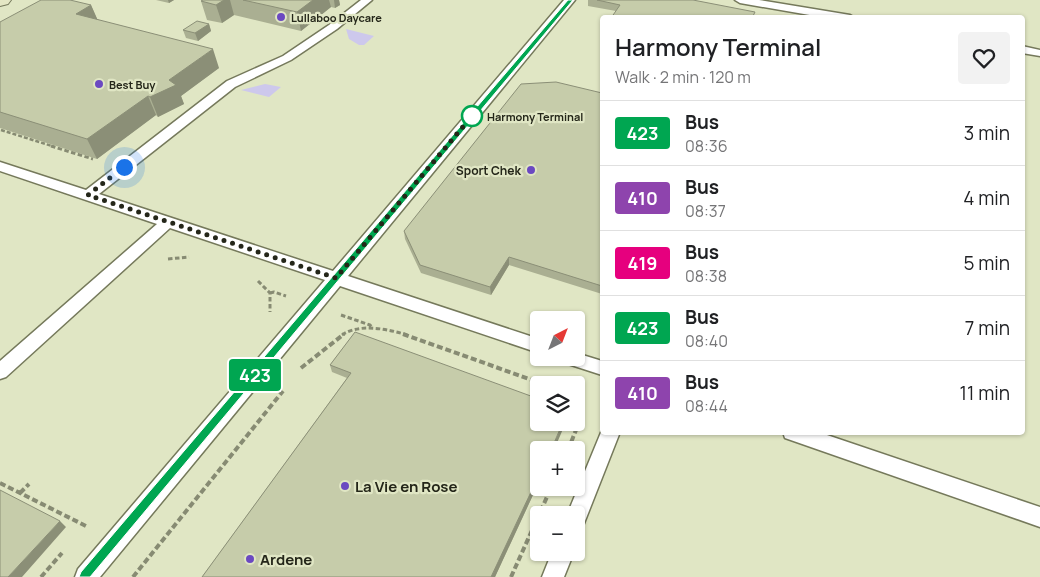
<!DOCTYPE html>
<html lang="en">
<head>
<meta charset="utf-8">
<style>
	:root { --surface:#fff; --page:#f2f2f2; --text:#202124; --muted:#757577; --line:#e0e0e0 }
	body { margin:0; font-family:Manrope,sans-serif; background:var(--page); color:var(--text); height:100vh; display:flex; flex-direction:column; font-size:19px; white-space:nowrap }
	* { box-sizing:border-box; margin:0 }
	p { font-size:16px; color:var(--muted) }
	.icon { flex:none; width:28px; height:28px; fill:none; stroke:currentColor; stroke-width:2; stroke-linecap:round; stroke-linejoin:round }
	.map { position:relative; flex:1; overflow:hidden }
	.details { position:absolute; left:600px; top:15px; width:425px; height:420px; display:flex; flex-direction:column; background:var(--surface); border-radius:5px; box-shadow:0 1px 4px #0004 }
	.details>* { flex:none }
	.badge { padding:0 10px; border-radius:4px; font-size:18px; line-height:32px }
	.needle { width:32px; rotate:42deg }
	.fabs { position:absolute; left:530px; top:311px; display:grid; gap:10px }
	.fabs a { display:grid; place-items:center; width:55px; height:55px; border-radius:5px; background:var(--surface); box-shadow:0 1px 4px #0004; font-size:25px }
	.you { position:absolute; width:25px; height:25px; margin:-12px; border:4px solid #fff; border-radius:50%; background:#1a73e8; box-shadow:0 0 0 8px #1a73e833 }
	.map>.badge { position:absolute; translate:-50% -50%; box-shadow:0 0 0 2px #fff }
	.round { display:grid; place-items:center; flex:none; width:52px; height:52px; border-radius:5px; background:var(--page) }
	.head { display:flex; align-items:center; justify-content:space-between; height:85px; padding:0 15px }
	h1 { font-size:24px; font-weight:600; line-height:38px }
	ul { padding:0; list-style:none }
	li { display:flex; align-items:center; gap:15px; height:65px; padding:0 15px; border-top:1px solid var(--line) }
	li div { flex:1 }
	li b { display:block; font-size:19px }
	li em { font-style:normal }
	li .badge { min-width:55px; font-weight:700; text-align:center }
	.map>svg:first-child { display:block }
</style>
</head>
<body>
<div class="map">
<svg width="1040" height="577" viewBox="0 0 1040 577">
	<rect width="100%" height="100%" fill="#e0e6c4"/>
	<!-- green -->
	<path fill="#cdc8ec" d="M346 29 374 36 364 45H359L349 39Z
		M265 84 281 87 269 97 241 90Z"/>
	<g fill="none" stroke-linecap="round" stroke-linejoin="round">
		<!-- service casing -->
		<g stroke="#75795b" stroke-width="3">
			<path id="service" d="M361 0H372L337 29 291 60 235 87 99 194 333 271 564 0H575L348 276 539 339V353L340 286 100 577H75L78 569 325 280 170 228 6 377 0 379V361L157 224 0 171V162L86 190 227 81 283 56 329 25Z
				M735 0H759L850 15 855 18H827L740 3Z
				M1022 46 1040 50V56L1022 53Z
				M576 353 602 361V375L565 363 562 358H576Z
				M602 430V432H620L583 526 576 529V515H567Z
				M783 432H818L1040 507V527L785 438Z
				M552 552H574L564 577H542Z"/>
		</g>
		<!-- secondary casing -->
		<g stroke="#75795b" stroke-width="2">
			<path id="secondary" d="M0 0H11L8 4 0 6Z"/>
		</g>
		<!-- path-far2 -->
		<path stroke="#878b73" stroke-width="2.5" stroke-dasharray="4 2" stroke-linecap="butt" d="M1 130 55 147"/>
		<!-- path-far1 -->
		<path stroke="#878b73" stroke-width="3" stroke-dasharray="4.5 2.5" stroke-linecap="butt" d="M51 146 93 159
			M168 259 189 257
			M258 281 270 293V312
			M270 293 274 292 286 296
			M341 315 370 325 373 328
			M342 335C359 323 388 329 407 335"/>
		<!-- path -->
		<path stroke="#878b73" stroke-width="4" stroke-dasharray="6 3" stroke-linecap="butt" d="M403 334 546 385
			M301 368 344 334
			M568 450 578 425 576 417
			M0 483 86 526
			M20 493 29 484
			M41 577 62 553
			M133 577 283 391
			M511 577 551 488"/>
		<!-- service -->
		<use href="#service" fill="#fff" fill-rule="evenodd"/>
		<!-- secondary -->
		<use href="#secondary" fill="#e4e7c4" fill-rule="evenodd"/>
	</g>
	<!-- wall -->
	<path fill="#aaaf92" d="M156 0H174L169 3Z
		M203 0H339L340 5 335 8 331 7 301 31 234 15 222 23 207 20 201 1Z
		M588 0H693L616 11 588 6Z
		M91 5 97 19 219 68 181 96 184 104 158 117 156 115 97 159 0 128V22Z
		M209 24 211 31 198 41 186 38 183 30Z
		M602 93V294L509 265 491 295 421 273 405 239 404 231Z
		M355 332 539 450V482L495 577H202L347 378 332 372 330 365Z"/>
	<!-- shaded-wall -->
	<path fill="#8b8f77" d="M168 0H174L169 3Z
		M224 0H230L234 15 222 23 216 5Z
		M313 0H329L331 7 301 31 297 12Z
		M334 0H339L340 5 335 8Z
		M91 5 99 23 76 14Z
		M209 24 211 31 198 41 195 33Z
		M213 49 219 68 181 96 184 104 158 117 150 97 169 80Z
		M148 96 156 115 97 159 87 139Z
		M509 257V265L491 295 490 287Z
		M563 422H566L554 450H551Z
		M539 475V482L495 577H491Z
		M60 521 66 527 22 577H8Z"/>
	<!-- building -->
	<path fill="#c6ccaa" stroke="#8b8f77" d="M41 0H70L91 5 76 14 213 49 169 80 176 85 150 97 148 96 87 139 0 112V22Z
		M203 0H224L216 5 201 1Z
		M243 0H313L297 12Z
		M597 0H693L755 12 752 18H611L620 5Z
		M197 21 209 24 195 33 183 30Z
		M556 82 602 93V286L509 257 490 287 420 265 404 231 521 84Z
		M355 332 539 399V422H563L551 450H539V475L491 577H202L351 373 330 365Z
		M0 490 60 521 8 577H0Z"/>
	<!-- line -->
	<path fill="#00a651" stroke="#fff" d="M568 0H573L90 577H79L81 572Z"/>
	<g fill="none" stroke-linecap="round" stroke-linejoin="round">
		<!-- walk -->
		<path stroke="#242619" stroke-width="5" stroke-dasharray="0 9" d="M124 167 88 195 336 278 472 116"/>
	</g>
	<!-- markers -->
	<g fill="#6b49c1" stroke="#e0e6c4" stroke-width="2">
		<circle cx="281" cy="17" r="5"/>
		<circle cx="99" cy="84" r="5"/>
		<circle cx="531" cy="170" r="5"/>
		<circle cx="345" cy="486" r="5"/>
		<circle cx="250" cy="559" r="5"/>
	</g>
	<circle fill="#fff" stroke="#00a651" stroke-width="2.5" cx="472" cy="116" r="10"/>
	<g text-anchor="middle" dominant-baseline="central" stroke-width="4.5" stroke-linejoin="round" paint-order="stroke">
		<!-- far-poi labels -->
		<g font-size="11" font-weight="bold" fill="#242619" stroke="#e0e6c4" text-anchor="start">
			<text x="291" y="17">Lullaboo Daycare</text>
			<text x="109" y="84">Best Buy</text>
		</g>
		<!-- far-stop labels -->
		<g font-size="11" font-weight="bold" fill="#242619" stroke="#e0e6c4" text-anchor="start">
			<text x="487" y="116">Harmony Terminal</text>
		</g>
		<!-- poi labels -->
		<g font-size="12" font-weight="bold" fill="#242619" stroke="#e0e6c4" text-anchor="end">
			<text x="521" y="170">Sport Chek</text>
		</g>
		<!-- near-poi labels -->
		<g font-size="15" font-weight="bold" fill="#242619" stroke="#e0e6c4" text-anchor="start">
			<text x="355" y="486">La Vie en Rose</text>
			<text x="260" y="559">Ardene</text>
		</g>
	</g>
</svg>
<div class="fabs">
<a><svg class="needle" viewBox="-14 -14 28 28"><path d="M0-13l5 13h-10z" fill="#e53935"/><path d="M0 13l5-13h-10z" fill="#757577"/></svg></a>
<a><svg class="icon" aria-label="layers" viewBox="0 0 24 24"><path d="M12 4l9 5-9 5-9-5zM3 14l9 5 9-5"/></svg></a>
<a>+</a>
<a>−</a>
</div>
<div class="you" style="left:124px;top:167px"></div>
<b class="badge" style="left:255px;top:375px;background:#00a651;color:#fff">423</b>
<section class="details">
<div class="head"><div><h1>Harmony Terminal</h1><p>Walk · 2 min · 120 m</p></div><a class="round"><svg class="icon" aria-label="heart" viewBox="0 0 24 24"><path d="M12 20l-8-8c-3-5 5-10 8-4 3-6 11-1 8 4z"/></svg></a></div>
<ul>
<li><span class="badge" style="background:#00a651;color:#fff">423</span><div><b>Bus</b><p>08:36</p></div><em>3 min</em></li>
<li><span class="badge" style="background:#8e44ad;color:#fff">410</span><div><b>Bus</b><p>08:37</p></div><em>4 min</em></li>
<li><span class="badge" style="background:#e6007e;color:#fff">419</span><div><b>Bus</b><p>08:38</p></div><em>5 min</em></li>
<li><span class="badge" style="background:#00a651;color:#fff">423</span><div><b>Bus</b><p>08:40</p></div><em>7 min</em></li>
<li><span class="badge" style="background:#8e44ad;color:#fff">410</span><div><b>Bus</b><p>08:44</p></div><em>11 min</em></li>
</ul>
</section>
</div>
</body>
</html>
